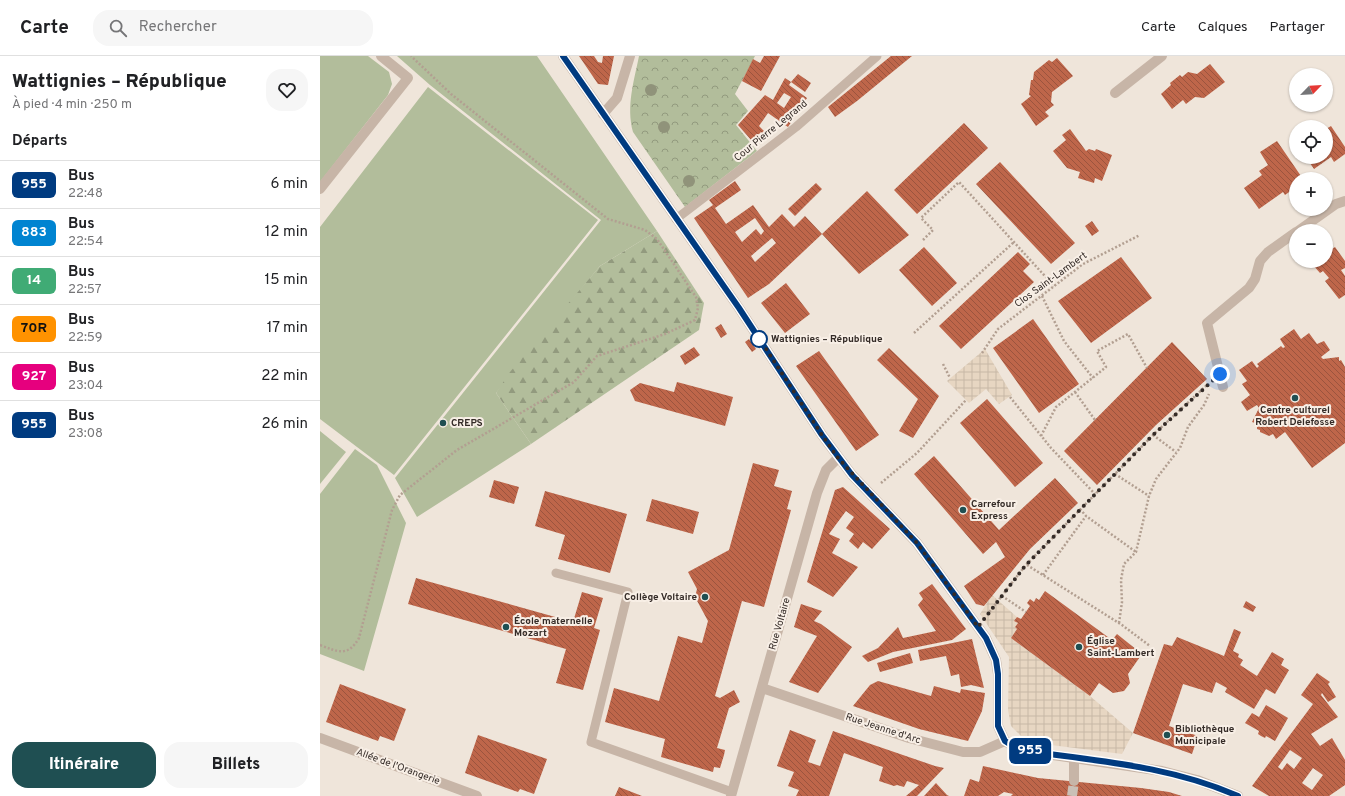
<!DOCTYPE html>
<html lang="fr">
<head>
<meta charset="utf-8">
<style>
	:root { --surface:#fff; --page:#f6f6f6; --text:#202124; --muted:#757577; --line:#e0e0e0; --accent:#1f4f52 }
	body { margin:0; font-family:Overpass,sans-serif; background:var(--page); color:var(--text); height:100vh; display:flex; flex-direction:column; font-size:15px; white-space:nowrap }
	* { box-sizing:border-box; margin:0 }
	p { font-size:13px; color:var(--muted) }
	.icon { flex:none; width:22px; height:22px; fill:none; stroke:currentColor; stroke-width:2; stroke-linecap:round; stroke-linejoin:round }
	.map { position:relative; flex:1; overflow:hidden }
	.side { display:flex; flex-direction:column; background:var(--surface); width:320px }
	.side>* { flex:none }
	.badge { padding:0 8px; border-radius:6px; font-size:14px; line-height:26px }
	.needle { width:26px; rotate:65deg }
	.buttons { position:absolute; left:969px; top:12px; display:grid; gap:8px }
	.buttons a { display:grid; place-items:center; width:44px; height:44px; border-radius:50%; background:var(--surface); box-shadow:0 1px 3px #0004; font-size:20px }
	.you { position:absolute; width:20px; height:20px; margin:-10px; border:3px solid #fff; border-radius:50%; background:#1a73e8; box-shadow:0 0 0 6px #1a73e833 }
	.map>.badge { position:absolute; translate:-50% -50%; box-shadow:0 0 0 2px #fff }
	h2 { padding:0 12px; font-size:15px; line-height:36px }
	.round { display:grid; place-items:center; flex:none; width:42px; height:42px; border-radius:16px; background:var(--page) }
	.headline { display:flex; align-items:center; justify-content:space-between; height:68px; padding:0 12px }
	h1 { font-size:19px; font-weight:800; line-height:30px }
	.button { display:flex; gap:8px; margin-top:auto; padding:8px 12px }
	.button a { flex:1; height:46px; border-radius:16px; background:var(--accent); color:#fff; font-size:16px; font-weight:800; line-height:46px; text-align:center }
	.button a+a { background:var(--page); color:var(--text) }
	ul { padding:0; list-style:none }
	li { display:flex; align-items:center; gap:12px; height:48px; padding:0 12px; border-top:1px solid var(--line) }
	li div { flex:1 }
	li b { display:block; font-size:15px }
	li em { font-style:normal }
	li .badge { min-width:44px; font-weight:700; text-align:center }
	header { display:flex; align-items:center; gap:24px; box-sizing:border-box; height:56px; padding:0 20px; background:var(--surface); border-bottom:1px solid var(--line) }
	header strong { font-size:19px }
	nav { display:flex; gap:22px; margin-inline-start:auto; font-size:14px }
	.search { width:280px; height:36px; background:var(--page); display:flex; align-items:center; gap:10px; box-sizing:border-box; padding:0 14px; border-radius:16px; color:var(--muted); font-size:15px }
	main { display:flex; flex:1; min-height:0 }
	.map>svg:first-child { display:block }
</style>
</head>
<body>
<header>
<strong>Carte</strong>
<div class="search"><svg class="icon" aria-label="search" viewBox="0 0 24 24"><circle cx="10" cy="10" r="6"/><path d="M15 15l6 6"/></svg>Rechercher</div>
<nav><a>Carte</a><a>Calques</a><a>Partager</a></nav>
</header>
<main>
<section class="side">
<div class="headline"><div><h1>Wattignies – République</h1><p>À pied · 4 min · 250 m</p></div><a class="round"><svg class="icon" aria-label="heart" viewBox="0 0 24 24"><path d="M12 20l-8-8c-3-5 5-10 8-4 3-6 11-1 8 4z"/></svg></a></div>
<h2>Départs</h2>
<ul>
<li><span class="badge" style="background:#003b80;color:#fff">955</span><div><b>Bus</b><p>22:48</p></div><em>6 min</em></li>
<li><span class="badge" style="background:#0084d1;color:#fff">883</span><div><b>Bus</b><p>22:54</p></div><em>12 min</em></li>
<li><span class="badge" style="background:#40ab75;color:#fff">14</span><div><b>Bus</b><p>22:57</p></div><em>15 min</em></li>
<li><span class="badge" style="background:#ff9200;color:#111">70R</span><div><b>Bus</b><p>22:59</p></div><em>17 min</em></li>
<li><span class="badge" style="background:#e6007e;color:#fff">927</span><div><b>Bus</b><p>23:04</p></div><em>22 min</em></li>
<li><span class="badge" style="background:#003b80;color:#fff">955</span><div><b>Bus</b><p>23:08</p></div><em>26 min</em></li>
</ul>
<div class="button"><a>Itinéraire</a><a>Billets</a></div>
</section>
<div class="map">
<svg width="1025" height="740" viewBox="0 0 1025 740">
	<defs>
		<pattern id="forest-firs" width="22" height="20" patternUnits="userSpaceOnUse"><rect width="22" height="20" fill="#b2bd9b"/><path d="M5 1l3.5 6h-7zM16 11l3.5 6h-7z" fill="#929a7e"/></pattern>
		<pattern id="park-crowns" width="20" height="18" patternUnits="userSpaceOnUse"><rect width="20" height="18" fill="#b2bd9b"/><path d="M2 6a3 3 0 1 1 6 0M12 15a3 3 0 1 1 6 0" fill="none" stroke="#929a7e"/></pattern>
		<pattern id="plaza-grid" width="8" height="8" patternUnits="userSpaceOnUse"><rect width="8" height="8" fill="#e7d6c2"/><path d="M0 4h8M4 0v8" fill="none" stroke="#c7b8a7"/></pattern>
		<pattern id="building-back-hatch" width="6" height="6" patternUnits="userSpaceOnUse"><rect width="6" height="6" fill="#be664a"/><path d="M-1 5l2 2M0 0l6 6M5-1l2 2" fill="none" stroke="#9b543e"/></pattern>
	</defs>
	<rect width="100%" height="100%" fill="#efe5da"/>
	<!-- grass -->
	<path fill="#b2bd9b" d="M0 0H48L69 16 72 28 68 39 0 126Z
		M77 0H217L337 175 280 210 176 337 211 388 97 461 75 422 281 164 110 29Z
		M108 31 278 164 74 419 0 363V171Z
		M0 375 26 396 0 428Z
		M35 393 57 409 86 467 44 615 0 598V438Z"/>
	<!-- forest -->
	<path fill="url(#forest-firs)" d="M337 175 384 247 379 274 211 388 176 337 190 316 280 210Z"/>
	<!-- park -->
	<path fill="url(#park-crowns)" d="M319 0H435L415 38 428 55 416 69 437 95 365 151 313 76C306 50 314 25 319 0Z"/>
	<!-- plaza -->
	<path fill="url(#plaza-grid)" d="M665 293 692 339 679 348 666 333 649 347 627 325Z
		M672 539 697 561 694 565 698 567 695 571 697 573 691 582 770 640 813 677 802 698 723 688 702 681 691 670 688 654 689 601 660 558Z"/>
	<!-- building -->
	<path fill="url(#building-back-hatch)" fill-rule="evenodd" d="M259 0H274L278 6 282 7 283 0H294L288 29 278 28Z
		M444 0H460L441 35 422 25 433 3 440 7Z
		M571 0H592L537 45 515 61 508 51Z
		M737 2 753 20 732 36 731 46 734 49 725 56 729 60 716 70 701 48 711 40 709 39 711 24H713L714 16 729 4 732 6Z
		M890 8 905 26 884 42 875 41 866 48 863 44 852 53 841 38 851 29 850 27 860 19 862 21 868 16 877 18Z
		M478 18 491 27 485 36 471 26Z
		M465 22 471 26 469 29 487 42 468 71 448 57 439 70 447 78 445 80 441 76 432 85 418 69 445 39 453 44ZM464 37 471 41 464 52 457 47Z
		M644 67 668 92 597 158 574 134Z
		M1011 70 1025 91V98L1014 106 1011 101 994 113 986 101H1006V73Z
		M750 73 766 95 769 93 775 95 776 93 792 99 782 125 775 122 774 127 758 122 760 116 747 112 733 95 746 84 742 79Z
		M957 85 983 123H976V131L965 139 963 136 939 153 924 132 942 119 939 115 948 109 940 96Z
		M680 106 755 187 731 208 656 128Z
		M415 125 421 134 395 152 406 168 433 149 449 171 462 158 474 171 485 160 502 178 547 135 589 179 539 218 502 178 449 228 428 242 374 162 393 149 389 144ZM435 162 444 175 441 179 436 173 422 186 415 176ZM452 182 456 187 435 206 431 200Z
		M496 127 502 133 475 160 468 153Z
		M772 165 779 175 772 180 765 170Z
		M604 191 637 227 612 250 579 214Z
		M1015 191 1025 205V212L1021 214 1025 220V239L1019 243 1005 225 1009 222 1003 215 1000 217 992 208 996 205H1006V197Z
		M698 196 710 208 703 215 714 226 641 293 619 270Z
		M801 201 832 242 771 287 738 245Z
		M466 227 490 258 465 277 441 247Z
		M713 263 759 328 719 357 673 292Z
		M401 268 407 278 401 282 395 272Z
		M974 273 981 283 989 277 997 288 1004 285 1010 294 1001 301 1003 303 1019 301V305L1021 304 1025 311V387L992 412 965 376 956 383 953 378 949 380 940 376V374L937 373V371L934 369 935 367 932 366 939 352 937 349 927 355 921 346 930 339 922 328 927 325 919 314 932 305 937 312 939 310 937 308 961 290 963 292 965 291 960 283Z
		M429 283 436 293 432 296 425 286Z
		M852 286 887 323 836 369 777 429 744 395Z
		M374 291 380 299 365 309 360 300Z
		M569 292 619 340 593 382 579 375 598 343 557 304Z
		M499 295 559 379 536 395 476 310Z
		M357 326 413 341 405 370 315 345 310 334 320 327 354 336Z
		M667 343 723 407 695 431 640 367Z
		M614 400 679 474 735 422 758 447 710 493 664 550 656 548 644 530 685 501 676 486 663 498 594 418Z
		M433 407 459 414 454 430 472 435 467 453 471 454 444 551 422 545 395 640 400 642 414 634 420 646 409 652 397 692 405 694 404 699 400 712 394 711 393 716 341 701 345 683 285 666 294 632 339 645 358 580 382 587 388 565 375 541 377 533 368 516 409 494Z
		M174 424 199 431 194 448 169 441Z
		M523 431 570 473 552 493 543 486 538 493 529 485 534 478 526 472 534 461 526 455 509 478 520 483 512 497 538 511 513 541 487 526 515 434Z
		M225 435 307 458 290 517 238 503 245 479 215 470Z
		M332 443 379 456 373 478 326 465Z
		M96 522 253 566 262 536 283 542 274 572 280 574 263 634 236 627 246 593 88 548Z
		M612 528 646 573 632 584 573 596 548 606 542 600 558 592 578 571 583 582 616 575 598 549 603 543 599 537Z
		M725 535 792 584 797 578 822 598 808 618 810 627 804 635 793 637 779 627 770 640 691 582 697 573 695 571 698 567 694 565 697 561 701 563 710 550 707 547 710 543 714 546 716 542 719 544Z
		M926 545 936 551 933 556 923 551Z
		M481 548 502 555 494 565 501 568 532 591 498 637 469 626 497 580 474 571Z
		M914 573 921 576 913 595 919 598 918 601 923 604 920 609 937 620 952 596 964 603 961 609 969 614 955 638 946 633 934 653 905 636 907 632 896 626 892 637 863 628 849 670 878 680 872 698 813 677 844 588 852 590 857 581 904 600Z
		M652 583 664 632 651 629 641 631 639 618 631 620 626 600 600 605 598 594Z
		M590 597 593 607 560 616 557 607Z
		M997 617 1010 626 1008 628 1016 641 1008 646 1002 637 1001 639 1018 661 991 678 1000 690 1012 682 1025 704V729L1009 740H949L932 730 993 648 981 639ZM970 694 982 702 974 713 967 707 962 714 958 711ZM993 712 1003 719 992 734 982 727Z
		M558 625 611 640 614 630 640 637 641 633 665 637 662 655 648 685 599 673 533 650 550 629Z
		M20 628 86 653 74 685 60 680 58 685 6 666Z
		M946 649 968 662 955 685 946 680 945 682 941 680 938 678 939 675 925 667 932 657 939 661Z
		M470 674 496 684 488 706 500 710 513 675 615 710 624 712 597 740H586L599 729 587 725 584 731 577 729 574 730 559 725 563 711 524 697 509 740H476L479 734 468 730 474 716 457 710Z
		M158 679 227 703 214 738 200 733 198 736 145 717Z
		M663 710 718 722 821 732 849 736 862 740H691L693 738 684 736 678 740H644L650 723 659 726Z
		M616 727 627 739 629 740H604Z
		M299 731 322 740H295Z"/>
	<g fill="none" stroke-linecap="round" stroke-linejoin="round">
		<!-- pedestrian-tunnel -->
		<path stroke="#cac0b6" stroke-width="10" stroke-dasharray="10 5" stroke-linecap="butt" d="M752 740 754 725"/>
		<!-- path -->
		<path stroke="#b29f91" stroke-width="2.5" stroke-dasharray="2 2" stroke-linecap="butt" d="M603 184 613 174 601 162 639 126 734 230
			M722 240 744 285 773 322
			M594 277 694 186
			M662 297 678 273 763 208 820 179
			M623 308 630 322
			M755 336 775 364
			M690 341 731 392 775 438
			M833 379 856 396
			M721 380 736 351 786 311 777 295 808 278 827 312
			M795 418 829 440
			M561 427 597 397 646 344
			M760 453 766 460 816 496
			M707 509 802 569 830 590
			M723 519 766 460
			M682 540 706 556
			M667 559 705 510 833 379 887 329
			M799 567 802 546 801 524 804 508 816 496 829 440 836 423 860 392 868 371 884 349 889 338
			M0 589C18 596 28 601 39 582L72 454 80 439 137 394 254 326 277 300 345 278 375 264 378 252 376 241 337 183 325 174 288 163 131 38 91 0"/>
		<!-- service -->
		<path stroke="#c7b5a7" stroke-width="9" d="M356 163 476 71 557 0
			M236 517 308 536 271 686 412 736"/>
		<!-- pedestrian -->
		<path stroke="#c7b5a7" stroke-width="10" d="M754 702V725"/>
		<!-- minor -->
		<path stroke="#c7b5a7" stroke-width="10" d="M795 37 842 0
			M283 58 297 42 310 0
			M0 133 88 22 61 0
			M978 175 1016 148 1025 145
			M903 331 887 267 929 232 935 223 940 205 948 196 976 176
			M442 632 589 682 643 696H660L685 685
			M0 682 157 740
			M411 740 497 437 506 414 518 402"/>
		<!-- tertiary -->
		<path stroke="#c7b5a7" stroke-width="10" d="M243 0 419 252 502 379 532 419 597 487 666 582 676 604 678 618V670L685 685 699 694 842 715 877 724 918 740"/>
	</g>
	<!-- trees -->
	<g fill="#90937a">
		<circle cx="331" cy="34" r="6"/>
		<circle cx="344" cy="71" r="6"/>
		<circle cx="369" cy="125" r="6"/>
	</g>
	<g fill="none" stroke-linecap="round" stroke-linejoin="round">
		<!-- line casing -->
		<g stroke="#fff" stroke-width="9">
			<path id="line" d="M243 0 419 252 502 379 532 419 597 487 666 582 676 604 678 618V670L685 685 699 694C775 705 847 709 918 740"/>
		</g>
		<!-- line -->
		<use href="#line" stroke="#003b80" stroke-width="6"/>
		<!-- walk -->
		<path stroke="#342b27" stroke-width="4" stroke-dasharray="0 7.2" d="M439 283 437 279 502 379 518 402 597 487 658 571 705 510 833 379 900 318"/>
	</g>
	<!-- markers -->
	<circle fill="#fff" stroke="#003b80" stroke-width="2" cx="439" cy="283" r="8"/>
	<g fill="#1f4f52" stroke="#f8efe6" stroke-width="1.5">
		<circle cx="975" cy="342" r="4"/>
		<circle cx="123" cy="367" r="4"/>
		<circle cx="643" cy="454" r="4"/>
		<circle cx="385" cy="541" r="4"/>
		<circle cx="186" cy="571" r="4"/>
		<circle cx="759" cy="591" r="4"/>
		<circle cx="847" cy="679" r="4"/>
	</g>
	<g text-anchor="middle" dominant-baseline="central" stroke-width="4" stroke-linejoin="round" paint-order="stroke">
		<!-- street labels -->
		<g font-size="10" fill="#342b27" stroke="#f8efe6">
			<text transform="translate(451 75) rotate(-39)">Cour Pierre Legrand</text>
			<text transform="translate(731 224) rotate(-36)">Clos Saint-Lambert</text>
			<text transform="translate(460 568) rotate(-74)">Rue Voltaire</text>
			<text transform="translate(563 673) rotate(18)">Rue Jeanne d'Arc</text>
			<text transform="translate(78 711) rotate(20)">Allée de l'Orangerie</text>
		</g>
		<!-- stop labels -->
		<g font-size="10" font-weight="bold" fill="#342b27" stroke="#f8efe6" text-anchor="start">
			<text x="451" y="283">Wattignies – République</text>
		</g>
		<!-- poi labels -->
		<g font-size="10" font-weight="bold" fill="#342b27" stroke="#f8efe6" text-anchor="start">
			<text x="975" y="354" text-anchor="middle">Centre culturel<tspan x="975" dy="12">Robert Delefosse</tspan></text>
			<text x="131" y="367">CREPS</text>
			<text x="651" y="448">Carrefour<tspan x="651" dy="12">Express</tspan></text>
			<text x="377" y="541" text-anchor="end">Collège Voltaire</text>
			<text x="194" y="565">École maternelle<tspan x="194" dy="12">Mozart</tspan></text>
			<text x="767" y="585">Église<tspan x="767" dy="12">Saint-Lambert</tspan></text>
			<text x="855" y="673">Bibliothèque<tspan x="855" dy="12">Municipale</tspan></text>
		</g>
	</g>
</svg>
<div class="buttons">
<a><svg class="needle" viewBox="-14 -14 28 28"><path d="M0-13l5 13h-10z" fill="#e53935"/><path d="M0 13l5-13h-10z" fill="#757577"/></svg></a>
<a><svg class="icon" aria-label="locate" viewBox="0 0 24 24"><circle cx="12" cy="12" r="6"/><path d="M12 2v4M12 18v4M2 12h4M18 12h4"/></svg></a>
<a>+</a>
<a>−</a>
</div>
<div class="you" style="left:900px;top:318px"></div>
<b class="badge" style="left:710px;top:695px;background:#003b80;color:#fff">955</b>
</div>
</main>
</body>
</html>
